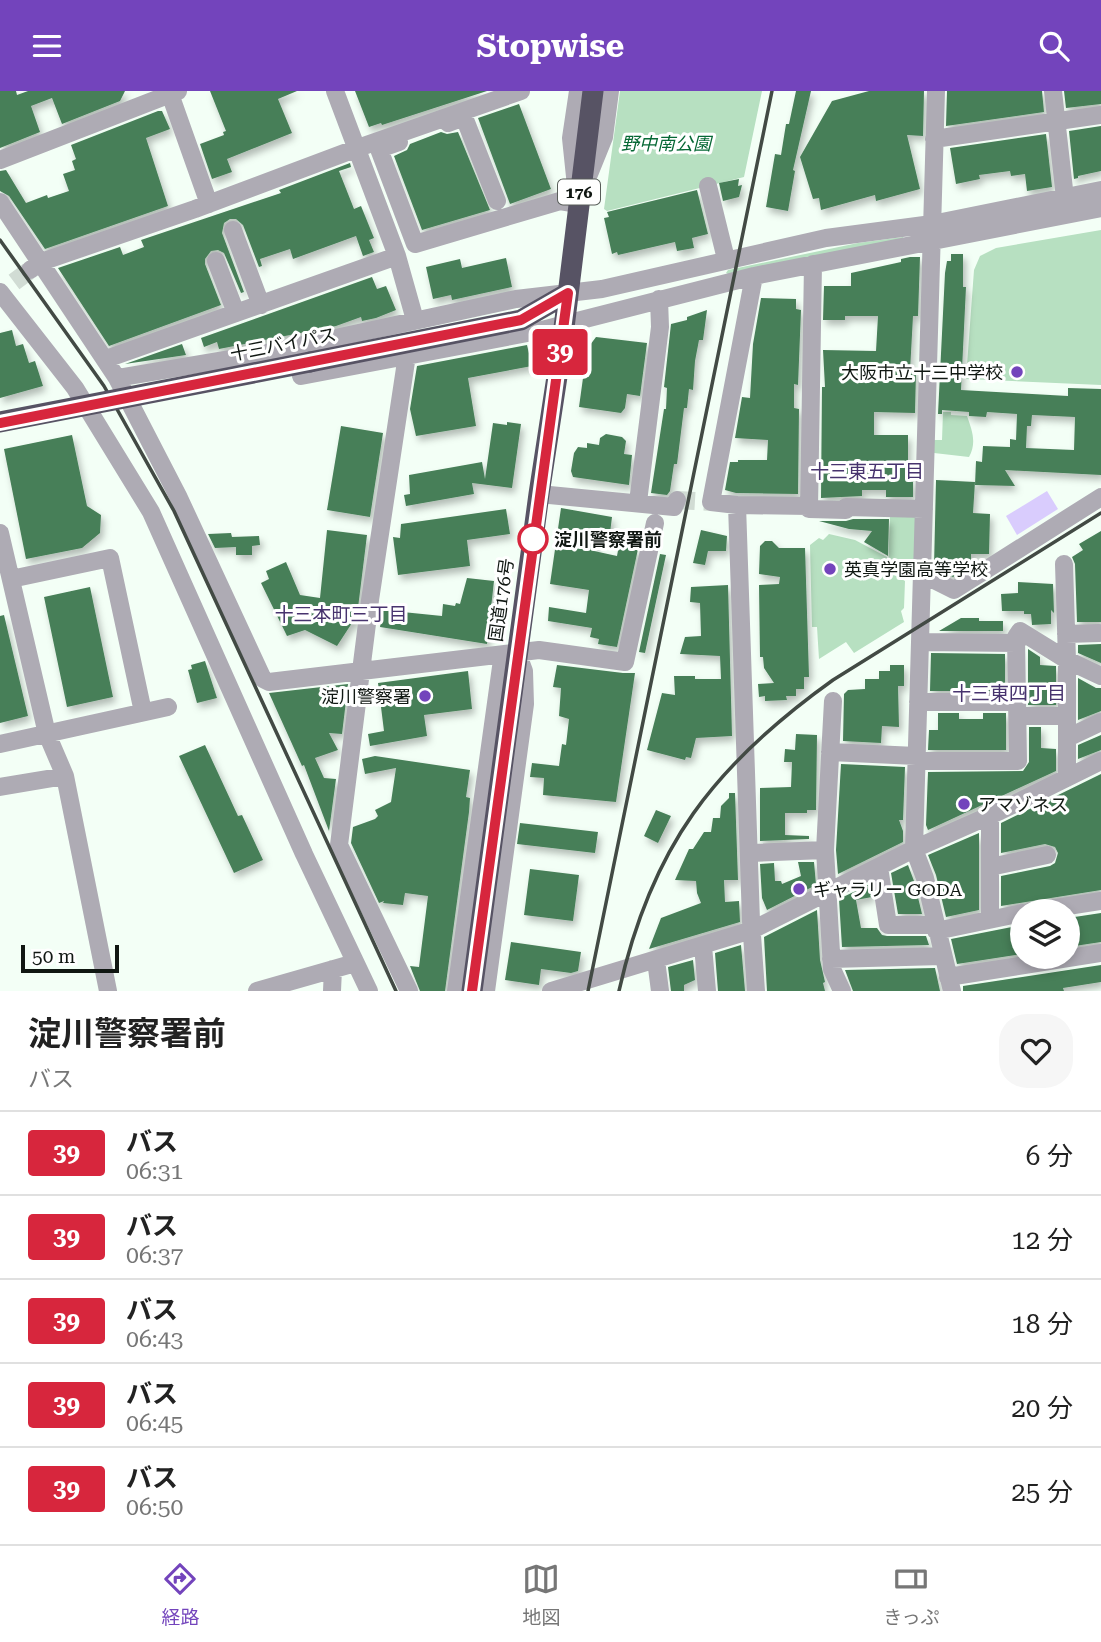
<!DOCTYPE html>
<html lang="ja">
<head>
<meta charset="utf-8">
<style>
	:root { --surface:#fff; --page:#f6f6f6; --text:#222; --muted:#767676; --line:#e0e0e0; --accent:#7344bc }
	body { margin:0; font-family:"Roboto Serif","Noto Sans JP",serif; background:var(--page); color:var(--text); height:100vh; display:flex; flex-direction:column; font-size:26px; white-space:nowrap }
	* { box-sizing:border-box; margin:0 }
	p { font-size:23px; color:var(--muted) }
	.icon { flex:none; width:38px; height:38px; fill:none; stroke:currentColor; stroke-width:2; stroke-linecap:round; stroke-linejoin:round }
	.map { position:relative; height:900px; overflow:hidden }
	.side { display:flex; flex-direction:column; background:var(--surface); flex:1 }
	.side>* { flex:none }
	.badge { padding:0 14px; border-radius:5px; font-size:24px; line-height:46px }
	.controls { position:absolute; left:1010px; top:808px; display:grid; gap:14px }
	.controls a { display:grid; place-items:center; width:70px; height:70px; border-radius:50%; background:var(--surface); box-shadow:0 4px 10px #0003; font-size:35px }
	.scale { position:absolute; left:21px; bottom:18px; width:98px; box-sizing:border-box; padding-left:7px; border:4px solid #101712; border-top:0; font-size:19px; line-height:24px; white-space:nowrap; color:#101712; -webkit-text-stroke:5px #fff; paint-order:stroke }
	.map>.badge { position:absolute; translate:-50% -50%; box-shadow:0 0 0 4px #fff }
	.round { display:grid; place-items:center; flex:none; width:74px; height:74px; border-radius:28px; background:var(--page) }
	.summary { display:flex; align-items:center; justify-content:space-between; height:119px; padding:0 28px }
	h1 { font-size:33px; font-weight:700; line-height:52px }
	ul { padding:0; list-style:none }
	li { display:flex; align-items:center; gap:21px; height:84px; padding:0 28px; border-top:2px solid var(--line) }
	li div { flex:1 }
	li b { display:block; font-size:26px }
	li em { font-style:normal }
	li .badge { min-width:77px; font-weight:700; text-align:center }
	header { display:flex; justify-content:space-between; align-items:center; height:91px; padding:0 28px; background:var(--accent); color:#fff; font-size:32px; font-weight:700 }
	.tab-bar { display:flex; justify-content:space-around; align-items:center; height:98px; border-top:2px solid var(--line); background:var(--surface); font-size:19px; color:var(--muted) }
	.tab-bar a { display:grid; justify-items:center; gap:4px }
	.tab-bar .active { color:var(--accent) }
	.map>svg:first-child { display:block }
</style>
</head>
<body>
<header><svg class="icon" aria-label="menu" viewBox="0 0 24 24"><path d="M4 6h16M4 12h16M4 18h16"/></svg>Stopwise<svg class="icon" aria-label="search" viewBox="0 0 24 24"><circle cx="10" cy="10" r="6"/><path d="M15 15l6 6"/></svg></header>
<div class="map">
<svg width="1101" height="900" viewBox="0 0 1101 900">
	<defs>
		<filter id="shadow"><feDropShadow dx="3" dy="5" stdDeviation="3.5" flood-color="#0004"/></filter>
	</defs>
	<rect width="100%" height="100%" fill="#f3fff6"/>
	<!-- green -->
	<path fill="#b7e0c1" d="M620 0H762L744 86 607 120 604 118Z
		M1101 139V294L966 288 974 179 980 165 996 157Z
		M903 146 904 148 728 183 726 182 728 179 858 152Z
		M943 321H951V324L967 325C972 339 977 352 969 366L934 362V349H942Z
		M890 424H913L917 428 915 481 888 480Z
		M829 443 855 449 887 466V480L905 490 904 517 901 520 904 531 854 562 846 551 819 568 817 536H812L810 454 819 447 823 449Z"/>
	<!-- water -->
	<path fill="#d9ccfd" d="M1047 400 1058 418 1017 444 1006 425Z"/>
	<!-- building -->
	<path fill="#477f58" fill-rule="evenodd" filter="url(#shadow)" d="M0 0H16L17 4 28 0H125L120 10 62 33 52 7 31 15 40 41 0 57Z
		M210 0H297L278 8 292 42 227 68 232 81 212 88 200 53 224 44 223 41 226 40Z
		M355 0H487L382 34 381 32 369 36Z
		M796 0H811L793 79 795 80 788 120 766 116 775 63 781 64 786 33H789Z
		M869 0H924L923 45 907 44 920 98 876 110 875 104 821 119 819 107 813 108 800 66 832 10Z
		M947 0H1042L1044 21 946 35Z
		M1064 0H1101V13L1066 17Z
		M519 13 551 98 510 113 478 27Z
		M158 20H162L170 38 146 47 168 115 45 158 9 105 0 100V80L6 79 26 112 47 104 48 107 69 100 63 83 75 79 72 70 76 68 71 54Z
		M1101 35V80L1078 85V87L1074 88 1069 40Z
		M441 41 447 43 458 41 490 119 422 139 394 65 407 59 410 53Z
		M1046 43 1052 96 1027 100 1025 83 1011 85 1010 80 979 84 980 88 956 93 950 57Z
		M350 72 351 76 339 80 354 118 361 115 374 147 369 149 374 161 363 165 356 145 293 168 290 158 260 168 262 175 259 176 243 134 236 128H230L224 132 222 142 244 201 241 202 224 162 218 159 211 160 205 168V173L221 214 109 255 58 177 120 156 123 164 144 156 141 149 281 102 279 99Z
		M739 88 738 95 742 94 739 106 723 110 719 92Z
		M697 99 708 143 692 147 694 157 677 160 675 151 618 164 617 161 612 163 604 127 609 126 607 121Z
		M951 163H963V196H966L961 299 1068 305V297L1101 298V384L1005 379 1015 395 975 394 976 370 982 371 983 355 1010 356V348L1016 349 1017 323 987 321 986 326 969 325V321L942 319V323H938L945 182 947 170H951ZM1032 324 1075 326 1074 359 1026 357 1027 335H1031Z
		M910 166H920L918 225H913L910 280H916L915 322 874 321V344H908V386H910V391H913V406H886V399H862V405L821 407 822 296H825L823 259 876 260 878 225H845V229H823L824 195H851V182L901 171V168Z
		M506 167 512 196 452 209 451 204 433 208 426 176 460 168 462 177Z
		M372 186 377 198 386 195 396 219 376 227 362 230 361 226 336 235 219 258 217 251 204 256 201 247Z
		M761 207 796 208V218L801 219 798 294 794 293V317L799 318 798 403 736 402 725 399 730 371H738V369H767L768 349 735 347 742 306 750 307 753 253Z
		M707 219 703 249H699L695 270 693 299 689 298 687 317H684L677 373H674L670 400 667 404 651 402 664 318H666L667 297 664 296 671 233 687 229V226Z
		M12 239 16 255 23 253 29 272 35 270 43 295 0 307V242Z
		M596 246 647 252 640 305 627 303 625 317 621 322 579 316 587 258Z
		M182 253 186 264 125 273Z
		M527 254 532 275 468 287 476 335 416 345 410 318 417 275Z
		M507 331 521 333 512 397 472 392 474 403 406 415 404 404 410 403 409 384 482 371 485 388 493 332 507 334Z
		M341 335 383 342 370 426 327 419Z
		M606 343 622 346 626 350 624 363 632 364 629 394 573 386 571 380 574 362 578 356 587 357V352L599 354 600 347Z
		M72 344 87 415 101 424 100 442 82 457 26 468 4 358Z
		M936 389 975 391 973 422 990 423 989 463H971V475L953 486 934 476Z
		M561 417 612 426 610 442 597 440 594 460 617 465 619 454 638 458 617 556 598 553 599 548 590 546 592 537 548 530 549 516 586 522 589 499 550 493Z
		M506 418 510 443 467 449 470 475 398 484 393 446 400 447 401 433Z
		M853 428H889L888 465 864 451 872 440 849 438 819 430H846Z
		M327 439 367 444 356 533 352 532 337 555 305 539 287 545 261 492 269 488 266 480 286 471 300 504 320 507Z
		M701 439 727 445 726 460H708L705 474 693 472Z
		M1101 440V531H1077L1075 473 1072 466 1083 459 1079 453Z
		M231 442 232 446 259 445 260 454 252 455V464H236V456L215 457 208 443Z
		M765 450H772L779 457H805L809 586H804V598H796V605H786L787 609 765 610V605L759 606 758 593 774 592 764 577 763 566H760L759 494 779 493 780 486 759 483 760 455Z
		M660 463 666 464 645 562 639 561Z
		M467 487 494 490 487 553 380 536 383 519 442 525 443 513 455 515 456 512 460 513Z
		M1018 491 1053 493 1054 522 1051 519V533L1032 534 1031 523H1024V520H1002L1001 503 1018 502Z
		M728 494 732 645 696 647 691 667 686 666 685 669 647 659 662 602 675 604 674 585H695V588H721L720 565 680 563 685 546 701 545 700 512 690 511 691 496Z
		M90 496 113 606 67 616 44 506Z
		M4 524 28 625 0 632V525Z
		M961 527H979V530H1003V540H1006H939Z
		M1101 553V572L1078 562V554Z
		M1028 558 1040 566V574L1056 575V614H1028Z
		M931 562 1005 563V600H930Z
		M205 570 217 607 197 612 188 579 192 578 191 574Z
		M557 574 623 582H635L616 711 543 704 544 687 530 686 532 672 559 675 562 653 566 654 569 628 559 625 561 597 553 596Z
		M890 574H904V595H898L899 636 882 635 881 652 843 650 844 603 848 599 865 598V588H879V580H890Z
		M468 580 472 618 424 624 427 645 370 655 368 643 384 640 378 592Z
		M1078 587 1096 597H1101V620L1078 629Z
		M348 593 342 643 329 642 338 659 315 667 324 687 336 688 329 740 304 674 302 675 269 602Z
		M938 622H959V628H983V622H1006V659H928L929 639H938Z
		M1029 636H1041V657L1056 658V680L928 739 926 734 928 681 1023 680 1029 671Z
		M796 643 817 644 816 719H807V722H785V744L809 745V748L760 750V697L791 696 792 671H784L785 658 795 659Z
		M1101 644V659L1078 668V654Z
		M205 654 238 725 242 724 263 769 234 782 179 665Z
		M375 665 470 679 466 706 470 707 469 721 445 900H420L410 875 419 876 428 805 405 802 403 814 383 812 384 810 379 812 351 752 353 736 375 728 378 725 375 719 391 711 396 677 365 683 362 668Z
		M841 673 905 676 903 729H899L903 740V751L838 783 836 759Z
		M1101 683V799L1001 815V785L1050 775 1055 772 1058 762 1055 756 1045 753 1001 762V732Z
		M729 702H735L738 789H724L725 811 739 810 740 831 649 858 661 827 701 812 697 802 696 790 675 789 689 758H693L704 741H711L713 727H720L721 715 729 707Z
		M656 719 671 725 658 752 644 745Z
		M520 732 598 741 595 762 517 753Z
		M979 742V819L946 826 936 784 928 764Z
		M798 771H814L816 794 767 819 762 807 760 773 774 772 775 790H781L782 793 801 785Z
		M908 774 914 790 922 823H898L891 782Z
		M530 778 579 784 573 830 524 824Z
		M870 793 872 806 856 809 861 837H877L882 844 887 845H926L929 854 842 856 839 808Z
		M817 819 820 869 825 891 823 892 825 900H767L764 846Z
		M1101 822V851L1068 856V827Z
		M1022 834V863L957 873 951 848Z
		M511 851 581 861 578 880 571 882 541 878 539 894 505 889Z
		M741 854 745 900H718L715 862Z
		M693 869 695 889 684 894V900H671L668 876Z
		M1101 874V891L1063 897 1064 900H963V895Z
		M935 877 940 900H853L845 879Z"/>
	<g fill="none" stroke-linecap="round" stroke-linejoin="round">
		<!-- minor-tunnel -->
		<path stroke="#d1dcd4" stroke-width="18" stroke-dasharray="18 9" stroke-linecap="butt" d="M14 191 30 179
			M677 409 711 411"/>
		<!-- minor -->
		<path stroke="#aeabb4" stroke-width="18" d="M335 0 397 165 415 229
			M936 0 914 758 925 787 952 900
			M1053 0 1065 107
			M170 3 209 113
			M448 32 464 26 497 110
			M934 48 1101 24
			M399 51 379 58 415 153 560 110 578 113
			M0 69 178 0
			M587 88 604 46 610 0
			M576 95 571 47 578 0
			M708 95 726 168
			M0 111 117 287 179 407 263 588 269 591 539 559 625 571 655 432
			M233 139 261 214
			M216 170 236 222
			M813 173 809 418 846 419V416L924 418
			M30 179 41 171 195 118 355 58 521 0
			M754 185 711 411 737 414 809 415
			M0 201 75 297 151 421 304 763 369 900
			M297 263 301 285 538 240 754 185 1101 117
			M407 264 370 509 339 754 409 900
			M106 268 397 165
			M117 287 271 261 516 208 602 198 826 147 932 133 1101 99
			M539 403 674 416 677 409
			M638 411 660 236 659 208
			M737 414 751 830 756 900
			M0 442 47 643 65 685 108 900
			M1064 473 1067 569V687
			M922 483 954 499 1101 406
			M11 488 110 467 143 621
			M1066 543 1099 542
			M920 551 1017 552
			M833 610 825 759 832 878 842 900
			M918 611H1017
			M1018 625H1067
			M1067 647 1101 631
			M0 653 168 616
			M830 661 916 665
			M916 670H1018L1016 546 1020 540 1067 569 1101 585
			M0 696 65 685
			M749 762 825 759
			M879 776 888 834H935
			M990 776 1047 764
			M1029 821 1101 810
			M990 828V725
			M936 840 1022 822
			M703 855 707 900
			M831 868 942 865
			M656 869 660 900
			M948 886 1101 862
			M257 900 355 872
			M332 900 333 878
			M456 900 501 576 517 561 524 580 525 613 486 900
			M551 900 752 839 914 758 1000 720 1101 670"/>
		<!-- highway -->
		<path stroke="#575364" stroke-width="21" d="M310 271 521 229 568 202
			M472 900 539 403 562 253 593 0"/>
		<!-- rail -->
		<path stroke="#424a44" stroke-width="3.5" d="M0 149 104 295 174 420 396 900
			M588 900 772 0
			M619 900C651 756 714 674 833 589L1101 422"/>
		<!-- highway-bridge -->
		<path stroke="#575364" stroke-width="21" d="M0 331 310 271"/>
	</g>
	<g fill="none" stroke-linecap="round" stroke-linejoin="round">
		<!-- line casing -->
		<g stroke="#fff" stroke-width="16">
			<path id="line" d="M0 332 521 229 568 202 472 900"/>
		</g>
		<!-- line -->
		<use href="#line" stroke="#d7263d" stroke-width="10"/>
	</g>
	<!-- markers -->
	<g fill="#7344bc" stroke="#fff" stroke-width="2.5">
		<circle cx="1017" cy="281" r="7"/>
		<circle cx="830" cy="478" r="7"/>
		<circle cx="425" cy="605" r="7"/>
		<circle cx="964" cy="713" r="7"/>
		<circle cx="799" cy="798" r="7"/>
	</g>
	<circle fill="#fff" stroke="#d7263d" stroke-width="3.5" cx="533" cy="448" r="14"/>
	<g text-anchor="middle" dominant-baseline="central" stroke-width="6" stroke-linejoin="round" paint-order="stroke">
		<!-- shield labels -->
		<rect fill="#fff" stroke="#585d59" stroke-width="2" x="558" y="88.5" width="42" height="25" rx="5"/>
		<g font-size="16" font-weight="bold" fill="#101712">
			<text x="579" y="101">176</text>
		</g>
		<!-- park labels -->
		<g font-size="18" font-style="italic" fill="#066835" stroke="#fff">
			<text x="666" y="52">野中南公園</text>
		</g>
		<!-- street labels -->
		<g font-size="18" fill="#101712" stroke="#fff">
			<text transform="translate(283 253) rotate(-11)">十三バイパス</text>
			<text transform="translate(501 509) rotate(-82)">国道176号</text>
		</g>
		<!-- poi labels -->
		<g font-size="18" fill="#101712" stroke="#fff" text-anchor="start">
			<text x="1003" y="281" text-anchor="end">大阪市立十三中学校</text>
			<text x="844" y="478">英真学園高等学校</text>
			<text x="411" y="605" text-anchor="end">淀川警察署</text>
			<text x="978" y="713">アマゾネス</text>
			<text x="813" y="798">ギャラリー GODA</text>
		</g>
		<!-- stop labels -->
		<g font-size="18" font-weight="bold" fill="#101712" stroke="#fff" text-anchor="start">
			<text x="554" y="448">淀川警察署前</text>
		</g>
		<!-- neighbourhood labels -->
		<g font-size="19" fill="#47336e" stroke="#fff">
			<text x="867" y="380">十三東五丁目</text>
			<text x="341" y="523">十三本町三丁目</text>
			<text x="1009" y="602">十三東四丁目</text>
		</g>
	</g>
</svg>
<div class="controls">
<a><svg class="icon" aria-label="layers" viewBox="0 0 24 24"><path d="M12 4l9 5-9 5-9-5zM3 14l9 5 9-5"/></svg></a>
</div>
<div class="scale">50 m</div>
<b class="badge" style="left:560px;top:261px;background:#d7263d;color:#fff">39</b>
</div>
<section class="side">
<div class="summary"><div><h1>淀川警察署前</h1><p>バス</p></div><a class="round"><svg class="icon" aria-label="heart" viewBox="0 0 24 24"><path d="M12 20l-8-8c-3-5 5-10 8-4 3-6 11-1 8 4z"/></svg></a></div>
<ul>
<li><span class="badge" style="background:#d7263d;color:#fff">39</span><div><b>バス</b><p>06:31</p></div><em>6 分</em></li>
<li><span class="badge" style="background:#d7263d;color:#fff">39</span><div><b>バス</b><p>06:37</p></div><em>12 分</em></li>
<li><span class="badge" style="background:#d7263d;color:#fff">39</span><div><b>バス</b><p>06:43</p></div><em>18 分</em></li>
<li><span class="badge" style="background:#d7263d;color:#fff">39</span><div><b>バス</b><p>06:45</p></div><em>20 分</em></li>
<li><span class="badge" style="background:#d7263d;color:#fff">39</span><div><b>バス</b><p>06:50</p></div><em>25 分</em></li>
</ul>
</section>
<nav class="tab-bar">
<a class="active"><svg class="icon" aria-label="directions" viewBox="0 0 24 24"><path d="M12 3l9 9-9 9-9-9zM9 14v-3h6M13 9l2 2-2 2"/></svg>経路</a>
<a><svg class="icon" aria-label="map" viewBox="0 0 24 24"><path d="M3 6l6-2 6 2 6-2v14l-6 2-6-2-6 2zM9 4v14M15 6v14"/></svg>地図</a>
<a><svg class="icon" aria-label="tickets" viewBox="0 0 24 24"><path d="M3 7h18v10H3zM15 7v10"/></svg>きっぷ</a>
</nav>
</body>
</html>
